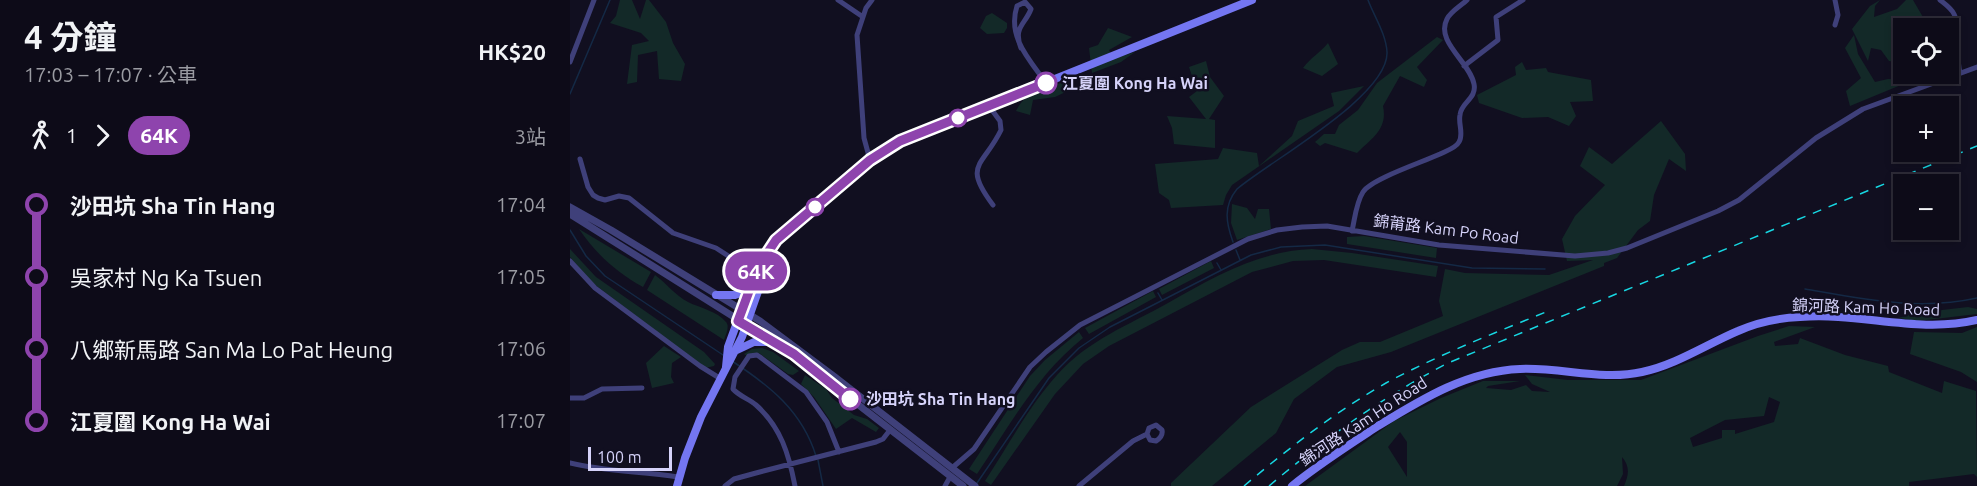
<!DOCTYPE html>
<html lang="zh-TW">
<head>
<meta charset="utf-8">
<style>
	:root { --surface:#0d0b18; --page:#161421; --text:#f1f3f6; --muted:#9a9ba2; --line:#2d2b37 }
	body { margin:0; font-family:Ubuntu,"Noto Sans TC",sans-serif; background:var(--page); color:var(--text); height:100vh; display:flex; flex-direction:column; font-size:22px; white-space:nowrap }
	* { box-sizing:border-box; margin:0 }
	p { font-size:20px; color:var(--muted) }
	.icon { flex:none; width:33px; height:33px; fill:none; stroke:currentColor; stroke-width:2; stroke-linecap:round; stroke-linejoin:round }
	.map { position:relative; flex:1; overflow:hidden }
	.drawer { display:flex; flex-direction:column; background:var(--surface); width:570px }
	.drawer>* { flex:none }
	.badge { padding:0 12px; border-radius:20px; font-size:21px; line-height:39px }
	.controls { position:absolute; left:1323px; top:18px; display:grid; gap:12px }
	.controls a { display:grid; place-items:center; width:66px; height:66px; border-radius:0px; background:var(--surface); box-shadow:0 3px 9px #0003,0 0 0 2px var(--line); font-size:30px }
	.scale { position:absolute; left:18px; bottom:15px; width:84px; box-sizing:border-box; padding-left:6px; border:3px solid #d6d3fa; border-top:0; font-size:16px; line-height:21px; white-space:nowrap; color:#d6d3fa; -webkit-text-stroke:4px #110f20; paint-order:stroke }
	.map>.badge { position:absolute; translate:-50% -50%; box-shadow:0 0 0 3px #fff }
	.legs { display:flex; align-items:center; gap:9px; height:66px; padding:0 24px; font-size:20px }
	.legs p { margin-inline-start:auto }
	.overview { display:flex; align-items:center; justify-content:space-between; height:102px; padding:0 24px }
	h1 { font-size:33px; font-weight:700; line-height:45px }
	ul { padding:0 24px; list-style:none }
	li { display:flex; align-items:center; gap:21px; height:72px; font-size:22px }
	li i { display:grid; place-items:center; width:9px; height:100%; margin:0 8px; background:currentColor }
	li i::after { content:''; width:15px; height:15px; margin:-8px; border:4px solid; border-radius:50%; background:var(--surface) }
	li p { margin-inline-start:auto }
	li:first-child i { background:linear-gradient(#0000 50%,currentColor 0) }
	li:last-child i { background:linear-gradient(currentColor 50%,#0000 0) }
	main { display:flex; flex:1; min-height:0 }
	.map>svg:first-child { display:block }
</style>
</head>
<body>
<main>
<section class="drawer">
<div class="overview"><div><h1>4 分鐘</h1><p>17:03 – 17:07 · 公車</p></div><b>HK$20</b></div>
<div class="legs"><svg class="icon" aria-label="walk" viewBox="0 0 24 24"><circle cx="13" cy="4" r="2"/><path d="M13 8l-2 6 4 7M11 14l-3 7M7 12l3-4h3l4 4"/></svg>1<svg class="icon" aria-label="forward" viewBox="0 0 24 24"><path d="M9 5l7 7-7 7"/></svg><b class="badge" style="background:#8e44ad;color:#fff">64K</b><p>3站</p></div>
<ul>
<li><i style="color:#8e44ad"></i><b>沙田坑 Sha Tin Hang</b><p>17:04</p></li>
<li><i style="color:#8e44ad"></i><span>吳家村 Ng Ka Tsuen</span><p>17:05</p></li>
<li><i style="color:#8e44ad"></i><span>八鄉新馬路 San Ma Lo Pat Heung</span><p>17:06</p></li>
<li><i style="color:#8e44ad"></i><b>江夏圍 Kong Ha Wai</b><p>17:07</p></li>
</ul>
</section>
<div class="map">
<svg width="1407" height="486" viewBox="0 0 1407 486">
	<rect width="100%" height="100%" fill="#110f20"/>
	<!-- green -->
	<path fill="#132928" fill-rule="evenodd" d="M50 0H62L70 19 76 0H79L96 22 103 43 115 64 111 81 89 79 87 51 68 55 67 82 57 84 62 45 79 41 71 33 40 23 46 16Z
		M1310 0 1305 6 1304 17 1327 9 1336 0H1343L1357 24 1366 25V28H1334V59L1332 63 1319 61 1311 50 1301 48 1298 61 1282 29 1300 6Z
		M422 13 437 23V28L434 33 417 34 410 28 416 16Z
		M538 28 562 37 539 50 543 59 565 52 551 62 522 73 519 48 528 45Z
		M1284 35 1288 54 1305 82 1318 79 1343 80 1280 106 1276 91 1291 78 1275 48Z
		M867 37 873 40 847 67 857 80 854 87 830 76 813 106C818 129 802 138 787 153L755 143 750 146 745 142 754 134H765L769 125 788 110 807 83Z
		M758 43 768 64 752 76 733 68C740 58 751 52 758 43Z
		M636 61 640 77 654 96 639 119 645 120V148L604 144 602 128 597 116 636 119 619 97 627 91 619 67Z
		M952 62 956 70 976 68 978 72 1021 80 1023 101 1000 102 1006 116 999 126 978 117 952 118 909 103 907 95 946 75 945 67Z
		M502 77 506 87 485 97 463 100 460 115 446 111C458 86 480 91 502 77Z
		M794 86 769 111 662 185 656 195 653 205 601 208 599 200 589 193 585 164 648 159 653 148 687 153 689 166 722 136 728 121 764 106 761 93Z
		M1091 121 1115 154 1116 171 1099 159 1084 195 1080 221 1068 230 1047 258 1034 263V266L821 352 767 367 724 399 706 433 642 486H601V483L681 407 772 350 790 342H810L873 316 869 301 875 269 895 273 979 275 1023 260 997 261 992 239 1005 216 1035 185 1010 166 1019 147 1042 164Z
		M662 204 677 208 685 219 688 209H699L701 229 667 240 661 223Z
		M9 229 81 272 73 287C46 272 26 254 9 229Z
		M794 236 867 248 866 258 777 244V237Z
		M0 249 26 277 134 352 145 364 144 366 135 368 20 281 0 257Z
		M742 249 782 253 868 266 866 277 754 260 723 261 682 272 539 346 513 364 485 394 421 485 415 481C438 446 459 406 487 375 518 340 559 325 598 303 644 277 689 251 742 249Z
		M641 261 644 268 592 295 589 289Z
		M85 275C96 283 105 295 118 302 130 308 147 311 156 322 160 326 156 334 154 340L77 290Z
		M583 291 586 297 519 334 515 328Z
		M1398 307 1407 309V314L1348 321 1328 318 1346 313Z
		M1219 326 1245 327 1204 342 1205 346 1228 344 1230 338 1275 355 1318 366 1319 372 1372 393 1374 381 1406 391 1407 477 1404 474 1339 482V486H1054C1059 475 1060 466 1052 457L1053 474 1047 486H735L824 421 871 398 913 381H950L918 386 916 388 941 390 956 385 962 391 980 392 962 384 955 375 998 380H1071L1188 336ZM1199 397 1210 402 1204 422 1165 434V430H1152V438L1123 447 1120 438 1155 420 1194 416ZM830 432 837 442V477L818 447Z
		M1407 327V382L1391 372 1340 354 1344 332 1392 333Z
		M509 332 513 338C467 375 439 426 407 474L399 469 460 376 475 360Z
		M94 346 111 357 102 363 101 377 104 383 82 388 76 363Z
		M192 348 203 352 229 371 223 375 218 374 189 353H183L177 356 174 354 182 349Z
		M235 375 256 389 262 398 284 415 297 419 309 428 306 432 282 418 266 429 244 397 231 384Z"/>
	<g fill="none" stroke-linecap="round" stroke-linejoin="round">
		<!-- stream -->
		<path stroke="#142945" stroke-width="1.5" d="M0 94 40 0
			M0 230 16 256 35 276 153 355
			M663 242C656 223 653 206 667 189 700 161 819 96 817 52 816 34 804 16 798 0
			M666 250 670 260
			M647 263 651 270
			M1235 289C1293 299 1349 311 1407 298
			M588 293 592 300
			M162 361C200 386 232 411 246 456
			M248 460 253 486
			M407 483 479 378 509 348 540 327 681 255 711 247 755 245 902 268 975 269"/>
		<!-- minor -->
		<path stroke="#3f407a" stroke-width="5" d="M268 0 293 17
			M1370 0C1375 4 1381 8 1384 14 1392 30 1385 55 1390 73
			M1265 25 1268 15 1265 0
			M451 48C443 27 455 25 461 9L455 2 447 6C437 37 459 59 476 83
			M0 62 24 0
			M894 66 928 40 926 17 953 0
			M419 106 430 121 431 130C413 167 392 164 423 205
			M10 159 18 187 23 195 28 198 35 200 49 196 59 198 103 233 146 248 163 259 188 267
			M300 160 294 138 287 35 296 8 302 0
			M782 231C785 218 786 203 793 192 801 179 853 162 870 154 876 151 886 148 889 142 894 134 888 124 890 115 891 102 907 99 904 84 900 62 865 42 877 19 881 11 891 6 897 0
			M0 261 25 288 130 366 151 379
			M0 398H14L32 389 72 388
			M0 463C36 472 72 471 108 477
			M382 468 404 449 460 367 476 352 510 325 678 239 707 230 732 227 757 226 869 245 1005 256 1038 253 1057 248 1148 211 1169 200 1246 138 1293 109 1407 67
			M155 486 164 479 186 473 306 442 313 439 320 430
			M225 486C219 455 211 427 186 405 179 399 169 396 163 389L165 377 179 356 187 355 190 357 236 392 257 422 269 452
			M375 486 380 477
			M509 486 563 441 577 434 579 428 586 425 592 430C593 435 591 438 586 441L580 440 577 434"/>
		<!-- tertiary -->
		<path stroke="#3f407a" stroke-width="7" d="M0 207 41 230 190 321 265 377 405 486
			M0 214 223 354 393 486"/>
		<!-- secondary -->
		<path stroke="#7476f1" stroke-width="8" d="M146 295H165L179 290
			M167 350 184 342H203
			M156 367 158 347 184 276 206 240 300 160 330 141 682 0
			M107 486 115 458 131 417 172 337 192 280 198 256
			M722 486C749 464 779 445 808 426 852 399 897 371 950 369 991 367 1032 381 1072 372 1106 365 1137 344 1168 331 1188 322 1209 318 1230 317 1290 312 1347 334 1407 320"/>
		<!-- rail -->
		<path stroke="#17d7e2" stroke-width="1.5" stroke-dasharray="9 8" stroke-linecap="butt" d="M674 486C719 448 765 412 816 383 868 355 922 334 976 312
			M699 486C757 437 811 398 878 363L1407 146"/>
	</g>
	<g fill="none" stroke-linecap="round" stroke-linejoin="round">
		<!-- line-1 casing -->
		<g stroke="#fff" stroke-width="14">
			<path id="line-1" d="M280 399 224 354 168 321 188 267 206 240 300 160 330 141 476 83"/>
		</g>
		<!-- line-1 -->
		<use href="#line-1" stroke="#8e44ad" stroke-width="9"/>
	</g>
	<!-- markers -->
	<g fill="#fff" stroke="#8e44ad" stroke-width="3">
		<circle cx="476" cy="83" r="10"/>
		<circle cx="388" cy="118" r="8"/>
		<circle cx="245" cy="207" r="8"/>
		<circle cx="280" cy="399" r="10"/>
	</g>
	<g text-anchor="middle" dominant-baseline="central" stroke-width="5" stroke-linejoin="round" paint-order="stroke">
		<!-- stop labels -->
		<g font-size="16" font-weight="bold" fill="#d6d3fa" stroke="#110f20" text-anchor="start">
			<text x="492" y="83">江夏圍 Kong Ha Wai</text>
			<text x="296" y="399">沙田坑 Sha Tin Hang</text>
		</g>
		<!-- street labels -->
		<g font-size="16" fill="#d6d3fa" stroke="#110f20">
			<text transform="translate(876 229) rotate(7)">錦莆路 Kam Po Road</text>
			<text transform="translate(1296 307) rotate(2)">錦河路 Kam Ho Road</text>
			<text transform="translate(793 421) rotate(-33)">錦河路 Kam Ho Road</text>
		</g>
	</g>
</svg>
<div class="controls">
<a><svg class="icon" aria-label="locate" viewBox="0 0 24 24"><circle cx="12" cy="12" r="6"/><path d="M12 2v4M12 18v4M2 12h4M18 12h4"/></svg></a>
<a>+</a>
<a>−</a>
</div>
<div class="scale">100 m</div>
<b class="badge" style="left:186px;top:271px;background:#8e44ad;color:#fff">64K</b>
</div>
</main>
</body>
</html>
